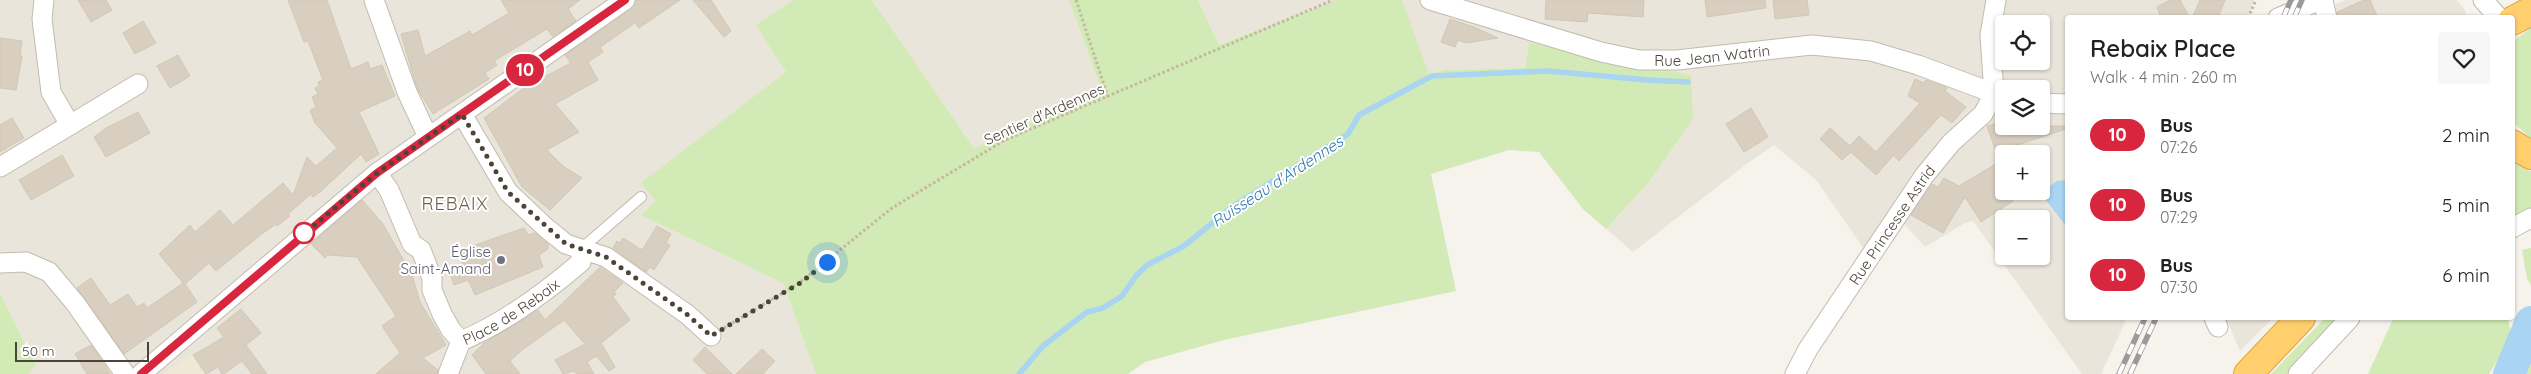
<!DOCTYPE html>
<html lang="en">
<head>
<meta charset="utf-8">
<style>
	:root { --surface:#fff; --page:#f6f6f6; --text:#202124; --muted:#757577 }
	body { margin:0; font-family:Quicksand,sans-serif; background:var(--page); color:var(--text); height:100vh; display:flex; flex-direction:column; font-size:19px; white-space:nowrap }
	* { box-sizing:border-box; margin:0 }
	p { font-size:16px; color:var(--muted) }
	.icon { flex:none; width:28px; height:28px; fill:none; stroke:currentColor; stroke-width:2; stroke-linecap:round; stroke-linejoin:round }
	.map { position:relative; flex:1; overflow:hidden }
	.panel { position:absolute; left:2065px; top:15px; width:450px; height:305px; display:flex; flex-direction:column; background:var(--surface); border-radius:5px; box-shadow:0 1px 4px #0004 }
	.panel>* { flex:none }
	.badge { padding:0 10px; border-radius:16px; font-size:18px; line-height:32px }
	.fabs { position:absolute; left:1995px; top:15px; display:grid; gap:10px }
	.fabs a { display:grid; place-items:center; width:55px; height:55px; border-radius:5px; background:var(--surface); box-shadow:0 1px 4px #0004; font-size:25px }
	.scale { position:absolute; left:15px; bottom:12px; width:134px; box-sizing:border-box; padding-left:5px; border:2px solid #4b4439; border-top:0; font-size:14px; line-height:18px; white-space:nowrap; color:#4b4439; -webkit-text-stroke:4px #fff; paint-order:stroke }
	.you { position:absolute; width:25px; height:25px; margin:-12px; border:4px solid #fff; border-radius:50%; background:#1a73e8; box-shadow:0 0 0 8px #1a73e833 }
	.map>.badge { position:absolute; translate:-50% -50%; box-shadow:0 0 0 2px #fff }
	.round { display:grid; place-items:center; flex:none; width:52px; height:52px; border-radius:5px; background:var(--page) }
	.overview { display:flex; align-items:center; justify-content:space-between; height:85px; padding:0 25px }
	h1 { font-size:24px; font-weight:600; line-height:38px }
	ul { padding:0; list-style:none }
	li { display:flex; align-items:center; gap:15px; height:70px; padding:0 25px }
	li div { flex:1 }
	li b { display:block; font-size:19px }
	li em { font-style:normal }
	li .badge { min-width:55px; font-weight:700; text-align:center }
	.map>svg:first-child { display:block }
</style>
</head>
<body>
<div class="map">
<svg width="2531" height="374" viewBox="0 0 2531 374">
	<rect width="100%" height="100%" fill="#f6f3ec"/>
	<!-- residential -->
	<path fill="#eae5da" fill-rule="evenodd" d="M0 0H793L757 25 786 72 642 183 657 201 642 215 783 283 816 374H28L36 366 0 293Z
		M872 0H1069L1102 91 974 148Z
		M1198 0H1336L1219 45Z
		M1402 0H2254L2248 17 2068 18V318H2127L2101 374H2082L1973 221 1965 223 1925 247 1896 215 1868 255 1817 181 1774 145 1748 163 1633 252 1606 229 1649 182 1693 119 1529 42 1525 68 1445 70 1428 74ZM2004 24H2041V61H2004ZM2004 89H2041V126H2004ZM2004 154H2041V191H2004ZM2004 219H2041V256H2004Z
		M2345 0H2456L2463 7 2468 17 2334 18 2336 4Z
		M2226 318H2273L2240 351Z"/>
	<!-- education -->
	<path fill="#efe8d6" d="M192 353 203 374H164Z"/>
	<!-- green -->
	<path fill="#d2eab5" d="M793 0H872L974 148 1102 91 1069 0H1198L1219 45 1336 0H1402L1429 74 1445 70 1525 68 1529 42 1691 75 1693 119 1649 182 1606 229 1583 209 1539 152 1509 150 1431 174 1456 291 1224 340 1145 362 1128 374H816L783 283 641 215 656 201 641 183 786 72 756 25Z
		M2531 28V138L2513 123 2512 42Z
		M2513 163H2520L2531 171V208L2513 221Z
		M2531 248V285L2527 279 2522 250Z
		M0 293 36 366 28 374H0Z
		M2325 318H2340L2287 374H2271Z
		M2399 318H2508L2511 337 2489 374H2368L2393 319Z
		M2531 336V374H2514Z"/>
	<!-- water -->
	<path fill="#a9d4f2" d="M2067 180H2068L2067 227 2040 193 2057 181Z"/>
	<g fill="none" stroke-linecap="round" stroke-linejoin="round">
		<!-- stream -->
		<path stroke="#a9d4f2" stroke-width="5.5" d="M1019 374 1043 346 1087 312 1103 308 1122 296 1136 276 1147 265 1184 246 1232 207 1348 134 1359 115 1432 76 1548 71 1647 80 1688 82"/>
		<!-- river -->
		<path stroke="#a9d4f2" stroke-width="32" d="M2509 374 2531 322"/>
	</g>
	<!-- building -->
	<path fill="#d8cfc1" stroke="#d3c7b4" d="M78 0H106L112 10 91 22Z
		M288 0H327L351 69 368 62 370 69 382 65 395 96 359 112 379 154 366 162 361 154 320 192 313 197 311 194 288 214 290 216 277 226 276 224 263 233 216 271 209 263 185 284 197 302 124 354 77 288 91 278 110 305 128 294 137 307 144 303 147 308 183 283 159 254 190 225 195 232 220 210 233 225 283 183 293 195 307 157 316 166 337 148 315 123 310 110 316 107 312 97 318 94 315 88 319 86 318 82 323 80 308 41 304 42Z
		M501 0H580L568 9 576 21 553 37 547 29 494 61 497 65 485 73 489 79 433 114 417 88 401 34 418 30 425 56 470 31 472 35 509 13Z
		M636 0H680L639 28 635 23 600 47 603 52 588 62 598 80 555 104 579 132 547 150 563 166 582 178 550 210 522 187 484 118 525 87 571 63 565 55 631 9Z
		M693 0H711L731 31 724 37Z
		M1546 0H1644L1643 17 1588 13 1587 22 1545 19Z
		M1705 0H1765L1766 8 1707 17Z
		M1773 0H1807L1809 15 1775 19Z
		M2170 0H2180L2190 18H2161L2157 7Z
		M2200 0H2225L2218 18H2192Z
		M2364 0H2370L2378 18H2338L2337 12Z
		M1450 19 1474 27 1498 38 1466 43 1458 40 1455 47 1441 42Z
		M143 21 156 43 135 54 123 33Z
		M0 38 22 41 20 56H22L16 90 0 88Z
		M178 55 190 76 170 88 157 66Z
		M1915 79 1924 83 1926 80 1947 88 1945 91 1966 107 1952 123 1941 115 1899 161 1894 155 1876 175 1851 152 1842 160 1820 139 1830 128 1850 146 1859 136 1876 152 1920 103 1908 96Z
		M1751 108 1768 137 1744 152 1726 124Z
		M138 112 150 133 106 157 94 137 106 128Z
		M12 118 24 138 0 152V125Z
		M2004 121V126H2065L2066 129 1996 152 1987 126Z
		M62 155 74 176 31 200 19 180Z
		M2004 159V191H2007L2013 201 1981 222 1965 197 1943 233 1911 215 1932 184 1938 187 1944 178 1959 186Z
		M362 200 383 224 412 275 420 302 446 345 423 358 438 370 437 374H376L400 353 382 326 396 316 357 257 328 255 325 258 311 244Z
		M657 226 671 234 666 243 670 245 654 270 650 267 646 272 613 248 617 241 620 243 623 238 642 250Z
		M524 228 528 235 535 233 548 244V249L539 255 543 267 475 295 468 280 454 285 449 270 463 265 458 251Z
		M600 267 623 283 614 292 616 294 613 297 630 320 601 343 615 367 609 371 596 356 587 362 594 374H577L574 371 563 374 555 360 585 344 564 320 522 350 510 361 520 374H486L472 355 484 343 538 310 545 320Z
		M241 309 261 333 246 345 267 374H252L242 361 224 374H222L218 367 206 374 193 355 224 337 217 328Z
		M91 345 106 367 110 374H87L75 354Z
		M705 347 732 374H707L693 360Z
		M762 349 775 361 763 374H736Z"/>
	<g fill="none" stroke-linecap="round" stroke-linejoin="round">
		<!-- lane casing -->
		<g stroke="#c2bbae" stroke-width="12">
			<path id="lane" d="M581 249 641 197"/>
		</g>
		<!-- street casing -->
		<g stroke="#c2bbae" stroke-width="21">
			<g id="street">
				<path d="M374 0 407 92 428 137"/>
				<path id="s1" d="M1430 0 1601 52 1639 60H1677L1812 45 1871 51 1918 65 2004 97"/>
				<path d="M2323 0 2327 18"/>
				<path d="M2483 0 2499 18"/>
				<path d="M2278 18 2320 0"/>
				<path d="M1994 94 1990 35 1996 0"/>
				<path d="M2041 103 2068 104"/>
				<path d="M462 114 508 192 545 227 566 244 606 257 688 315 711 336"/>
				<path d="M70 125 138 84"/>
				<path d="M0 167 70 125 51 92 42 19 44 0"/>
				<path d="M377 173 389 190 412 244 421 250 432 278V290L442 314 451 330 461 341"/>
				<path d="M2512 228 2531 218"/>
				<path d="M0 263 26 262 49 272 75 303 125 374"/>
				<path d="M2214 318 2218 327"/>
				<path id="s2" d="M461 341C502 324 547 291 581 262V249"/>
				<path d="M141 374 377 173 625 0"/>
				<path d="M448 374 461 341"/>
				<path id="s3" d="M1795 374 1808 349 1924 176 1951 143 1983 114 1994 94"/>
				<path d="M2298 374 2350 318"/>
			</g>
		</g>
		<!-- highway casing -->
		<g stroke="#e0a43c" stroke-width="30">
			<path id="highway" d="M2512 21 2531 11
				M2512 144 2531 155
				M2248 374 2301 318"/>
		</g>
		<!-- path -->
		<path stroke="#c4b79f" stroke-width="3" stroke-dasharray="2.5 2.5" stroke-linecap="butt" d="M1076 0 1108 97
			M2248 18 2256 0
			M724 328 799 283 892 208 1005 140 1333 0"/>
		<!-- lane -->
		<use href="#lane" stroke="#fff" stroke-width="10"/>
		<!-- street -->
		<use href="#street" stroke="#fff" stroke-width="19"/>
		<!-- highway -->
		<use href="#highway" stroke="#ffcf6e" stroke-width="28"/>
		<!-- rail casing -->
		<g stroke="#9a9a9a" stroke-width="5.5">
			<path id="rail" d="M2283 18 2291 0
				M2294 18 2302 0
				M2119 374 2145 318
				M2130 374 2156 318"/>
		</g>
		<!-- rail -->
		<use href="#rail" stroke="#fff" stroke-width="4" stroke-dasharray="11" stroke-linecap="butt"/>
	</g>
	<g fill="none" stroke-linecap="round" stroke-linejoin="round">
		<!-- line casing -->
		<g stroke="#fff" stroke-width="11">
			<path id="line" d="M141 374 377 173 625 0"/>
		</g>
		<!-- line -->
		<use href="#line" stroke="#d7263d" stroke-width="8"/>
		<!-- walk -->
		<path stroke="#4b4439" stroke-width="5" stroke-dasharray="0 9" d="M304 233 299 238 377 173 462 114 508 192 546 226 566 244 606 257 688 315 711 336 800 283 827 262"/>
	</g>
	<!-- markers -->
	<circle fill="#fff" stroke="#d7263d" stroke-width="2.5" cx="304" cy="233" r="10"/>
	<circle fill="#6b7280" stroke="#fff" stroke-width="2" cx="501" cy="260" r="5"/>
	<g text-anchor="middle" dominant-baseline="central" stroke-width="4" stroke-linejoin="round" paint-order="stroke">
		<!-- street labels -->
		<g font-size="15" fill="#4b4439" stroke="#fff">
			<text stroke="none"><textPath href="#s1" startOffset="291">Rue Jean Watrin</textPath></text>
			<text transform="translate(1044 114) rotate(-24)">Sentier d'Ardennes</text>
			<text stroke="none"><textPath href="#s3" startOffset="178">Rue Princesse Astrid</textPath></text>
			<text stroke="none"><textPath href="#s2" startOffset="58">Place de Rebaix</textPath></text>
		</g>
		<!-- worship labels -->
		<g font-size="15" fill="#5b616d" stroke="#fff" text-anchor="end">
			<text x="491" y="251">Église<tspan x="491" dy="17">Saint-Amand</tspan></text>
		</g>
		<!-- water labels -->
		<g font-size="16" font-style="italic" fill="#2e7ab2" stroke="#fff">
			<text transform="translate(1277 181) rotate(-33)">Ruisseau d'Ardennes</text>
		</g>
		<!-- quarter labels -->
		<g font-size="18" letter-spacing="1" fill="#6e6250" stroke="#fff">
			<text x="455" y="203">REBAIX</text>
		</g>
	</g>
</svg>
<div class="fabs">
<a><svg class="icon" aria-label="locate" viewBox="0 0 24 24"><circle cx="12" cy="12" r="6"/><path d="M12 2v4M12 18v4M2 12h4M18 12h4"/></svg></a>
<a><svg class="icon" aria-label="layers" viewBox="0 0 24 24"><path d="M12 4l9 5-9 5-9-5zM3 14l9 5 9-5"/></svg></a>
<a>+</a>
<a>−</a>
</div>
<div class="scale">50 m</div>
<div class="you" style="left:827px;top:262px"></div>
<b class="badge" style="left:525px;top:70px;background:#d7263d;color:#fff">10</b>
<section class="panel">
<div class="overview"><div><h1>Rebaix Place</h1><p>Walk · 4 min · 260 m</p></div><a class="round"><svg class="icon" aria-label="heart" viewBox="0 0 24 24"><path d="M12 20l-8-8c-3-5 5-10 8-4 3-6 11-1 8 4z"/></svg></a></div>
<ul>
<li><span class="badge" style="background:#d7263d;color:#fff">10</span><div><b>Bus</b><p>07:26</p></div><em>2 min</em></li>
<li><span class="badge" style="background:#d7263d;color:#fff">10</span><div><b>Bus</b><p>07:29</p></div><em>5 min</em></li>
<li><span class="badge" style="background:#d7263d;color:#fff">10</span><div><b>Bus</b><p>07:30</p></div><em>6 min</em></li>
</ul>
</section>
</div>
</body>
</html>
